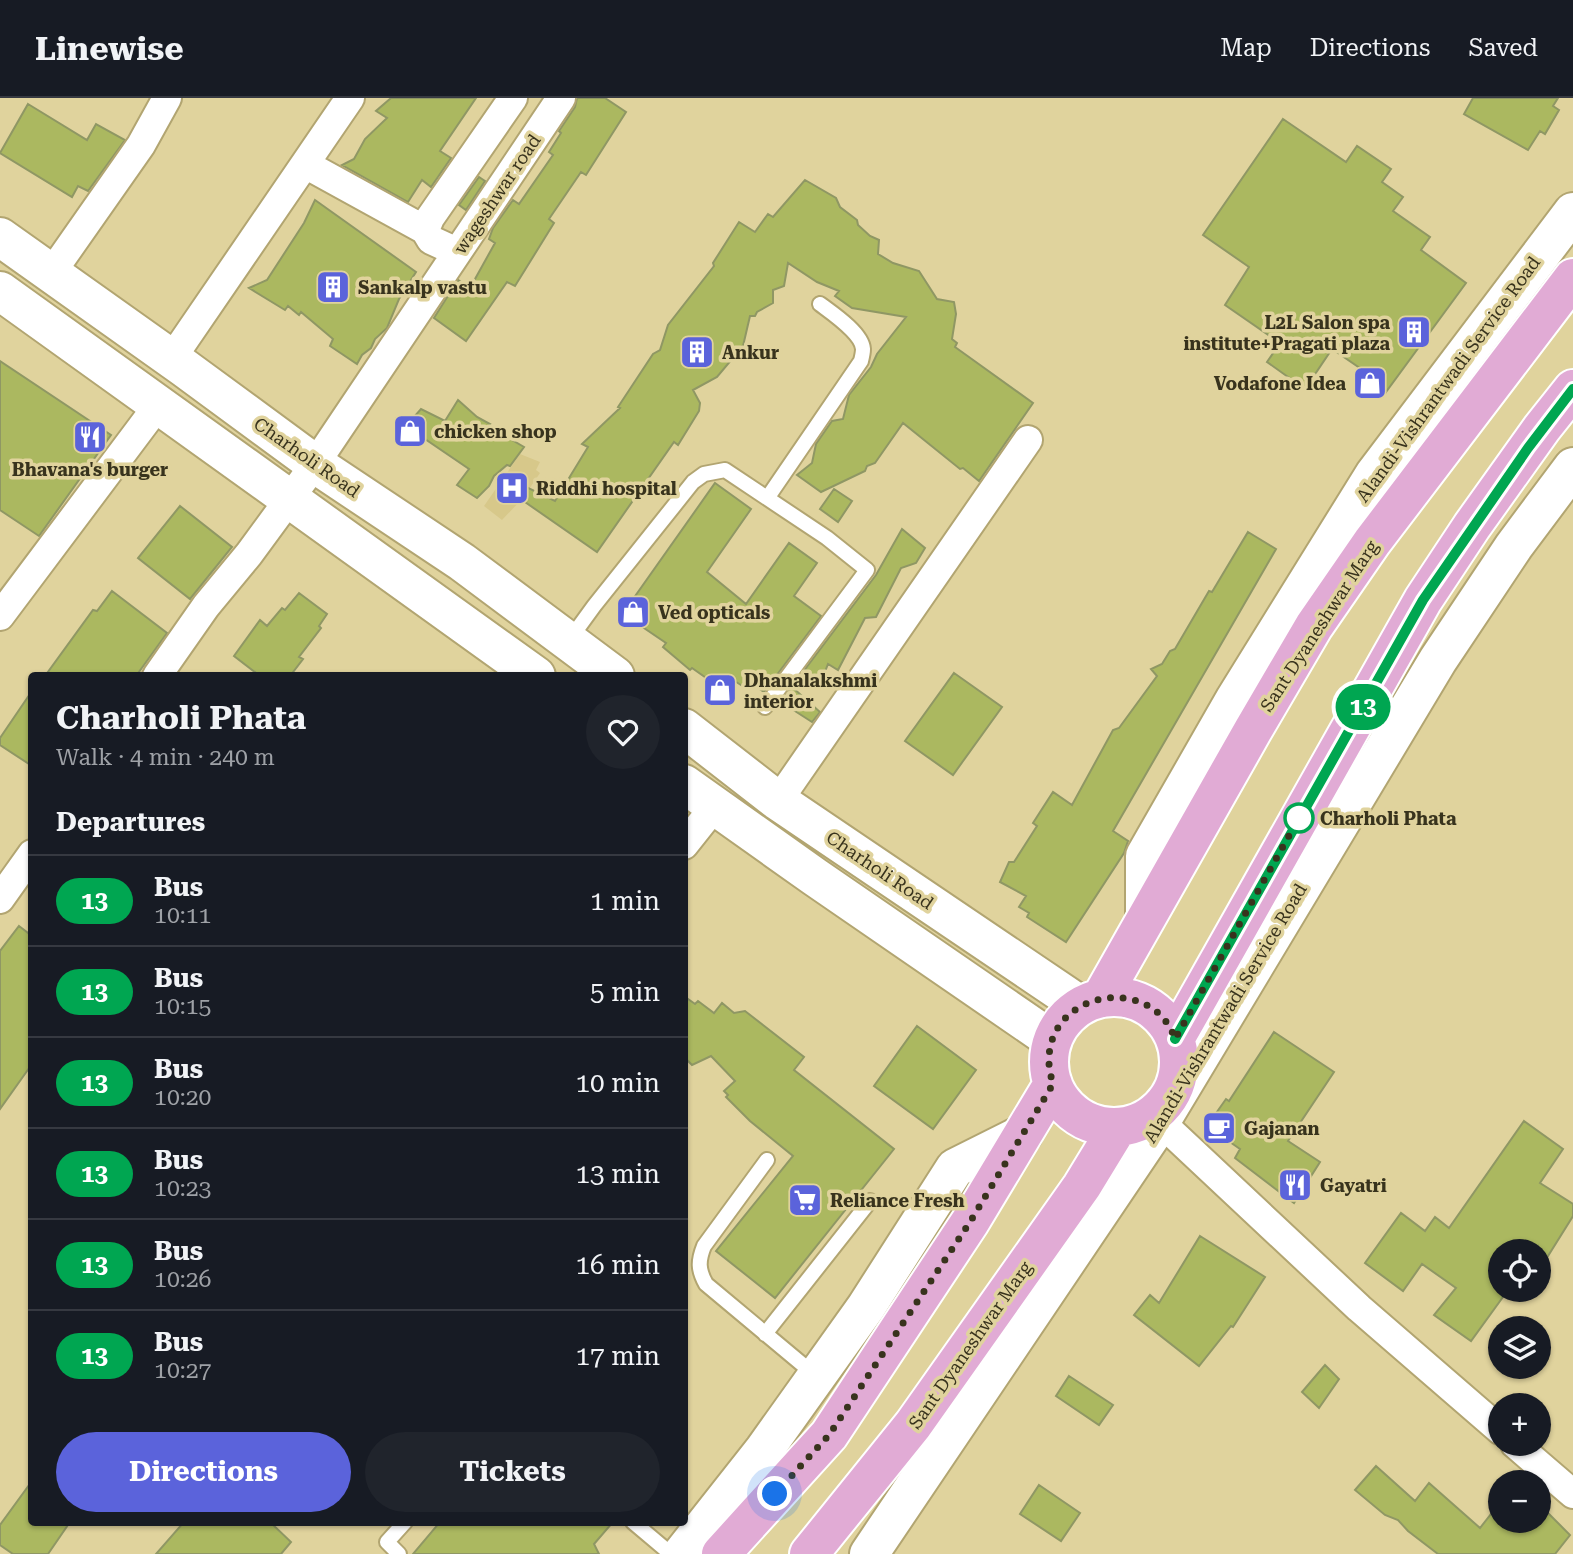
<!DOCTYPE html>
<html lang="en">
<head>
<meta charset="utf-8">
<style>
	:root { --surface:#171b24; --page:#20242c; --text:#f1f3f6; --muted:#9ea1a6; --line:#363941; --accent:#5b63db }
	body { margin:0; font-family:"Roboto Serif",serif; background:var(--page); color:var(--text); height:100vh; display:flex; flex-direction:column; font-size:26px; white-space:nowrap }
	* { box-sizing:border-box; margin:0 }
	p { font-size:23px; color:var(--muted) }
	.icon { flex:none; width:38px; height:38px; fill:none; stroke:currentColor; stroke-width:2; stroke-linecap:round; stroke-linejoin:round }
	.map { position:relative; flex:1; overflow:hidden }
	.drawer { position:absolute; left:28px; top:574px; width:660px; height:854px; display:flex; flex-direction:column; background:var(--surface); border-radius:7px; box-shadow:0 2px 5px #0004 }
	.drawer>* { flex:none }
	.badge { padding:0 14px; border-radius:23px; font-size:24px; line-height:46px }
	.tools { position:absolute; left:1488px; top:1141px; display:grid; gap:14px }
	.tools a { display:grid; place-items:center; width:63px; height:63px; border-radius:50%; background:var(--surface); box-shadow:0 2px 5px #0004; font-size:35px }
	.you { position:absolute; width:35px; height:35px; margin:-18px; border:5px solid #fff; border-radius:50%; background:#1a73e8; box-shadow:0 0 0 10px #1a73e833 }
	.map>.badge { position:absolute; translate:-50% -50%; box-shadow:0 0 0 4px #fff }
	h2 { padding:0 28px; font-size:26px; line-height:63px }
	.round { display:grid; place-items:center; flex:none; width:74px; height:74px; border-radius:37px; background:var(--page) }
	.summary { display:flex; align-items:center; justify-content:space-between; height:119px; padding:0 28px }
	h1 { font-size:33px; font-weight:700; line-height:52px }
	.cta { display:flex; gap:14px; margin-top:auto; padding:14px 28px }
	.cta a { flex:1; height:80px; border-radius:42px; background:var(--accent); color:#fff; font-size:28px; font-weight:700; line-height:80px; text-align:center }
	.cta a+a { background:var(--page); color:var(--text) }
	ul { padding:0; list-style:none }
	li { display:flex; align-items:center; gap:21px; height:91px; padding:0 28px; border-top:2px solid var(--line) }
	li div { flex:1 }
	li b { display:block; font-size:26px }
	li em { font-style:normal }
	li .badge { min-width:77px; font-weight:700; text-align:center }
	header { display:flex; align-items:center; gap:42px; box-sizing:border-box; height:98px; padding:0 35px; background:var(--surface); border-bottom:2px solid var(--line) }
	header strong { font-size:33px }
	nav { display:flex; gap:38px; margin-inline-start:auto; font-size:24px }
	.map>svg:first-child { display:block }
</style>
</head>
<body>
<header>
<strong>Linewise</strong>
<nav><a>Map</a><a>Directions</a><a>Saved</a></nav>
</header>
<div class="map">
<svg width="1573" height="1456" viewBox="0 0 1573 1456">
	<rect width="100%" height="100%" fill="#e0d39d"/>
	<!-- built -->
	<path fill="#d7c88a" d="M520 356 540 364 536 372 540 375 523 400 502 422 484 408Z"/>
	<!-- building -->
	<path fill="#abb860" stroke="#8f9764" stroke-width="2" d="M391 0H476L440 53 451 60 431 89 422 82 408 104 342 67 354 61 365 41 387 20 376 13Z
		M577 0H605L626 14 586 77 581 74 549 121 554 125 515 188 507 184 466 243 434 220 458 182 470 190 495 145 489 141 493 130 513 102 519 106 553 57 549 54 561 35 559 33 575 9Z
		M1473 0H1558L1553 8 1559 12 1545 36 1540 33 1528 52 1464 16Z
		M28 6 87 42 96 26 125 42 88 93 78 88 72 99 0 55Z
		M1283 21 1346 64 1357 48 1391 71 1382 84 1403 99 1393 113 1430 139 1421 152 1466 185 1383 298 1362 283 1367 275 1332 251 1305 291 1267 264 1280 245 1225 207 1249 169 1203 137Z
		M479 79 485 83 466 112 459 107Z
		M805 82 836 100 840 109 857 122 858 127 870 138 879 142 878 156 893 165 919 173 937 201 954 204 956 216 952 241 957 245 955 249 1033 305 979 383 963 370 960 371 903 325 875 365 867 368 865 373 821 394 797 377 812 365 816 346 832 323 843 321 849 297 871 269 877 256 906 219 852 210 835 198 839 193 817 184 788 165 784 188 773 192V205L757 214 755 218H750L743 248 717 279 693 292 700 305 699 313 678 347 674 344 597 454 512 395 518 385 555 403 588 349 582 346 620 310 618 309 653 256 660 252 668 227 714 168 713 165 739 124 755 134 768 116 773 119Z
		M315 102 416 174 399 201 387 230 375 241 371 250 362 257 357 266 330 248 333 241 301 214 299 217 288 208 285 212 249 190 267 182 304 125Z
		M0 263 111 337 39 438 0 412Z
		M458 302 477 319 490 326 488 328 524 349 510 368 507 367 494 378 489 388 477 400 457 387 469 371 406 328 421 311 445 323Z
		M715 385 751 411 707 474 746 506 789 445 817 465 794 498 821 518 764 594 748 583 744 589 730 580 722 591 692 570 690 572 663 549 666 545 644 530 647 526 626 511Z
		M834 391 852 403 838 424 820 411Z
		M180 408 232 449 190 501 138 460Z
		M902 431 925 450 916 465 901 470 876 519 865 520 838 572 828 566 823 579 794 586 876 477Z
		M1248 434 1276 451 1113 733 1128 743 1124 755 1066 844 1027 819 1029 815 1019 809 1026 798 1000 784 1009 764H1014L1037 728 1033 725 1053 694 1072 707 1113 632 1119 630 1157 578 1151 571 1162 566 1170 553 1175 551 1209 493 1212 494Z
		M112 493 167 535 136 578H45L93 512 97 513Z
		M299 495 327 516 319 528 321 530 299 559 303 561 290 578H260L234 558 260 522 267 528 282 510 285 512Z
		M954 575 1002 609 953 677 905 643Z
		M792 589 820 614 812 624 781 604Z
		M32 593V668L0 647V640Z
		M19 828 32 838V966L0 1011V853Z
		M684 898 695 906 698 903 714 915 722 905 734 915 745 913 804 959 794 972 894 1051 775 1200 716 1153 793 1058 750 1023 726 999 728 997 724 993 735 983 711 958 692 967 684 959Z
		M917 928 976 972 933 1031 874 988Z
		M1274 934 1334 974 1288 1043 1320 1064 1294 1105 1235 1060 1240 1051 1207 1028 1226 1001 1229 1003Z
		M1524 1023 1563 1051 1540 1085 1573 1106V1118L1538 1174V1149L1535 1153H1500V1192H1508L1471 1243 1434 1217 1456 1190 1422 1166 1403 1193 1365 1165 1401 1115 1425 1133 1435 1119 1449 1130Z
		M1200 1138 1265 1179 1233 1229 1231 1228 1199 1268 1134 1217 1150 1197 1159 1205Z
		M1325 1267 1339 1281 1319 1310 1302 1294Z
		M1069 1278 1113 1307 1099 1327 1056 1298Z
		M1376 1368 1415 1403 1429 1385 1480 1430 1495 1411 1500 1415V1423H1538V1405L1570 1437 1555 1456H1438L1408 1433 1398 1422 1385 1417 1355 1392Z
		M32 1383V1424H70L48 1456H13L0 1447V1427Z
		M1039 1387 1080 1415 1061 1443 1020 1416Z
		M184 1424H270L291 1444 281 1456H156Z
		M440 1424H613L594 1446 599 1456H413Z"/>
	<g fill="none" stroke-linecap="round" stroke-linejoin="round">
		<!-- lane casing -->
		<g stroke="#b2a571" stroke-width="18">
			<path id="lane" d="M768 399 861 263C862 259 863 255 863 251 862 235 832 215 820 206
				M570 541 594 508 693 384 704 376 725 372 827 440 867 472 765 609
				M767 1062 704 1148C698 1163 698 1172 706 1186L815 1277
				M765 1236 870 1103
				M633 1424 671 1456
				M399 1456 387 1444 405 1424"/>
		</g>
		<!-- street casing -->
		<g stroke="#b2a571" stroke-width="32">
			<path id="street" d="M305 66 425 132
				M457 154 431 142 425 132 430 120 513 0
				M52 174 141 47 167 0
				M172 260 350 0
				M0 518 159 306
				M157 578 206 508 249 456 315 366 561 0
				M778 703 1028 342
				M684 747 715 708
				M0 801 32 756
				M1152 1016 1359 1210 1500 1332
				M1515 1346 1573 1396"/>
		</g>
		<!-- secondary casing -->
		<g stroke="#b2a571" stroke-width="42">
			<path id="secondary" d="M0 139 183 269 315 366 462 464 615 578
				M0 193 536 578
				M684 630 778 703 1080 907
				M684 686 815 779 1052 942
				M1145 821V758L1235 601 1374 377 1573 114
				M682 1456 764 1352 866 1209 955 1070 1023 1036
				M869 1456 1161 1023 1438 562 1514 448 1573 369"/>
		</g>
		<!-- primary casing -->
		<g stroke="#fff" stroke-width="42">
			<path id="primary" d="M1049 964a65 65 0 1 1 130 0a65 65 0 1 1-130 0Z
				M1101 900 1253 632 1314 528 1372 444 1573 180
				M1175 941 1423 502 1472 428 1542 330 1573 291
				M721 1456 829 1337 970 1124 1053 986
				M809 1456 913 1327 1082 1088 1118 1029"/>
		</g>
		<!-- lane -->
		<use href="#lane" stroke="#fff" stroke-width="14"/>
		<!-- street -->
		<use href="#street" stroke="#fff" stroke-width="28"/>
		<!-- secondary -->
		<use href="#secondary" stroke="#fff" stroke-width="38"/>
		<!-- primary -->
		<use href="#primary" stroke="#e1abd5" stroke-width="38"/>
	</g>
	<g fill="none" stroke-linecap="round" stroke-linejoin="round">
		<!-- line casing -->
		<g stroke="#fff" stroke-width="16">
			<path id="line" d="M1175 941 1423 502 1528 350 1573 291"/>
		</g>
		<!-- line -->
		<use href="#line" stroke="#00a651" stroke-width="10"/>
		<!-- walk -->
		<path stroke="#38331d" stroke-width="7" stroke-dasharray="0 12.6" d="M775 1396 829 1337 970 1124 1053 986C1051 979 1049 971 1049 964 1047 893 1152 874 1175 941L1299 720"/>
	</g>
	<!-- icons -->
	<defs>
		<g id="building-square" transform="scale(1.75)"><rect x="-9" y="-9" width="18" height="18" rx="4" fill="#5b63db" stroke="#e0d39d"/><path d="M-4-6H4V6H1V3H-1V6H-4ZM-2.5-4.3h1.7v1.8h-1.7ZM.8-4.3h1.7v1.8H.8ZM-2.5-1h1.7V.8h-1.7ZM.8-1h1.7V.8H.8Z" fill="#fff"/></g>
		<g id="shop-square" transform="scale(1.75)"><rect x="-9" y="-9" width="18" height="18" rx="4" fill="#5b63db" stroke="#e0d39d"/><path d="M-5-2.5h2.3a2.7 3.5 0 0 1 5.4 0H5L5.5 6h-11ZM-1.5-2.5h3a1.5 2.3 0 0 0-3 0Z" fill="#fff"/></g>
		<g id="restaurant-square" transform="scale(1.75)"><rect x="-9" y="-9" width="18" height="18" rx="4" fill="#5b63db" stroke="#e0d39d"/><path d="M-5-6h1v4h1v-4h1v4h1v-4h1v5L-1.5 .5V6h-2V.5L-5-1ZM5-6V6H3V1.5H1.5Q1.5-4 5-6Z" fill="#fff"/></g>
		<g id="hospital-square" transform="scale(1.75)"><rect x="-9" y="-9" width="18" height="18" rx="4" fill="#5b63db" stroke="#e0d39d"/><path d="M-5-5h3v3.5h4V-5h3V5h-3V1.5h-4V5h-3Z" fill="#fff"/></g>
		<g id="cafe-square" transform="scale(1.75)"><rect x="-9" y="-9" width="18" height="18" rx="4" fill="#5b63db" stroke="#e0d39d"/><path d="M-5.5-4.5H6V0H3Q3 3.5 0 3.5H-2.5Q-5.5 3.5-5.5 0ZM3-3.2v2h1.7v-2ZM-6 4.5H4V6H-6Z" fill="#fff"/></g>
		<g id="supermarket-square" transform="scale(1.75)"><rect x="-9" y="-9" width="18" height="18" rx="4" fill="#5b63db" stroke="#e0d39d"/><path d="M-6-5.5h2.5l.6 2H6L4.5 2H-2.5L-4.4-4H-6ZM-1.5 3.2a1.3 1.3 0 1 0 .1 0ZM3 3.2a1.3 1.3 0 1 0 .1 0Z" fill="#fff"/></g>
	</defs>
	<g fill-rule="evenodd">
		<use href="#building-square" x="333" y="189"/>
		<use href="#building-square" x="1414" y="234"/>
		<use href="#building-square" x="697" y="254"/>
		<use href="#shop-square" x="1370" y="285"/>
		<use href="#shop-square" x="410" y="333"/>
		<use href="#restaurant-square" x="90" y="339"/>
		<use href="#hospital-square" x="512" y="390"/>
		<use href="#shop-square" x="633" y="514"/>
		<use href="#shop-square" x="720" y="592"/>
		<use href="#cafe-square" x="1219" y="1030"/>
		<use href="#restaurant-square" x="1295" y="1087"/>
		<use href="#supermarket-square" x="805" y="1102"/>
	</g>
	<!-- markers -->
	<circle fill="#fff" stroke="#00a651" stroke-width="3.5" cx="1299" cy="720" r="14"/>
	<g text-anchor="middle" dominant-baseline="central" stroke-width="7" stroke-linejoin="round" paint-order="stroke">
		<!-- street labels -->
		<g font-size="18" fill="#38331d" stroke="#e0d39d">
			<text transform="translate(497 96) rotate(-56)">wageshwar road</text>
			<text transform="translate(1448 281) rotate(-54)">Alandi-Vishrantwadi Service Road</text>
			<text transform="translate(307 359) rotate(35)">Charholi Road</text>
			<text transform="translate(1319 528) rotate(-57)">Sant Dyaneshwar Marg</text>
			<text transform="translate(880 772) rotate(34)">Charholi Road</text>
			<text transform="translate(1225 915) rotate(-59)">Alandi-Vishrantwadi Service Road</text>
			<text transform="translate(970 1247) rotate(-55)">Sant Dyaneshwar Marg</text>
		</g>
		<!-- poi labels -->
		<g font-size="18" font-weight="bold" fill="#38331d" stroke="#e0d39d" text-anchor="start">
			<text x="358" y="189">Sankalp vastu</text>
			<text x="1390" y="224" text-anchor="end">L2L Salon spa<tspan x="1390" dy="21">institute+Pragati plaza</tspan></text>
			<text x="722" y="254">Ankur</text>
			<text x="1346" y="285" text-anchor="end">Vodafone Idea</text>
			<text x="434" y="333">chicken shop</text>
			<text x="90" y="371" text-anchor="middle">Bhavana's burger</text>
			<text x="536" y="390">Riddhi hospital</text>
			<text x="658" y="514">Ved opticals</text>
			<text x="744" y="582">Dhanalakshmi<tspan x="744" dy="21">interior</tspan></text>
			<text x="1244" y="1030">Gajanan</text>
			<text x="1320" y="1087">Gayatri</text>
			<text x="830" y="1102">Reliance Fresh</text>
		</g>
		<!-- stop labels -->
		<g font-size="18" font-weight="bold" fill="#38331d" stroke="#e0d39d" text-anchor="start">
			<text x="1320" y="720">Charholi Phata</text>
		</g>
	</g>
</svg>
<div class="tools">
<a><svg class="icon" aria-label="locate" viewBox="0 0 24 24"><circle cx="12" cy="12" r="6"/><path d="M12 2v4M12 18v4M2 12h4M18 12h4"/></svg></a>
<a><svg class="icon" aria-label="layers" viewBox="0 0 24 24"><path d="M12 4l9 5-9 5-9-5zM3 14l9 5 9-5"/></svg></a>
<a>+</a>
<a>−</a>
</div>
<div class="you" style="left:775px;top:1396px"></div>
<b class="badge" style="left:1363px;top:609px;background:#00a651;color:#fff">13</b>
<section class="drawer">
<div class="summary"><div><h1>Charholi Phata</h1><p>Walk · 4 min · 240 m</p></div><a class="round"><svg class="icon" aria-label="heart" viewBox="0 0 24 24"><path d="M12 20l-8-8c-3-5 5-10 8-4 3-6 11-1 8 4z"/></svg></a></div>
<h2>Departures</h2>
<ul>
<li><span class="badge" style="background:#00a651;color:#fff">13</span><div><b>Bus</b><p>10:11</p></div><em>1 min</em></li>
<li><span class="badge" style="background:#00a651;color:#fff">13</span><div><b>Bus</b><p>10:15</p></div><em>5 min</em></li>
<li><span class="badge" style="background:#00a651;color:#fff">13</span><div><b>Bus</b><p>10:20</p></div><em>10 min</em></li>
<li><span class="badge" style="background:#00a651;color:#fff">13</span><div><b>Bus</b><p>10:23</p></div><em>13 min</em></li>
<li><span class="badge" style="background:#00a651;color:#fff">13</span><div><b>Bus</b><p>10:26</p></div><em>16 min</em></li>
<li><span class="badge" style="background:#00a651;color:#fff">13</span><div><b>Bus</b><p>10:27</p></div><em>17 min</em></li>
</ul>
<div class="cta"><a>Directions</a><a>Tickets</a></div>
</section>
</div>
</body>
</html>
